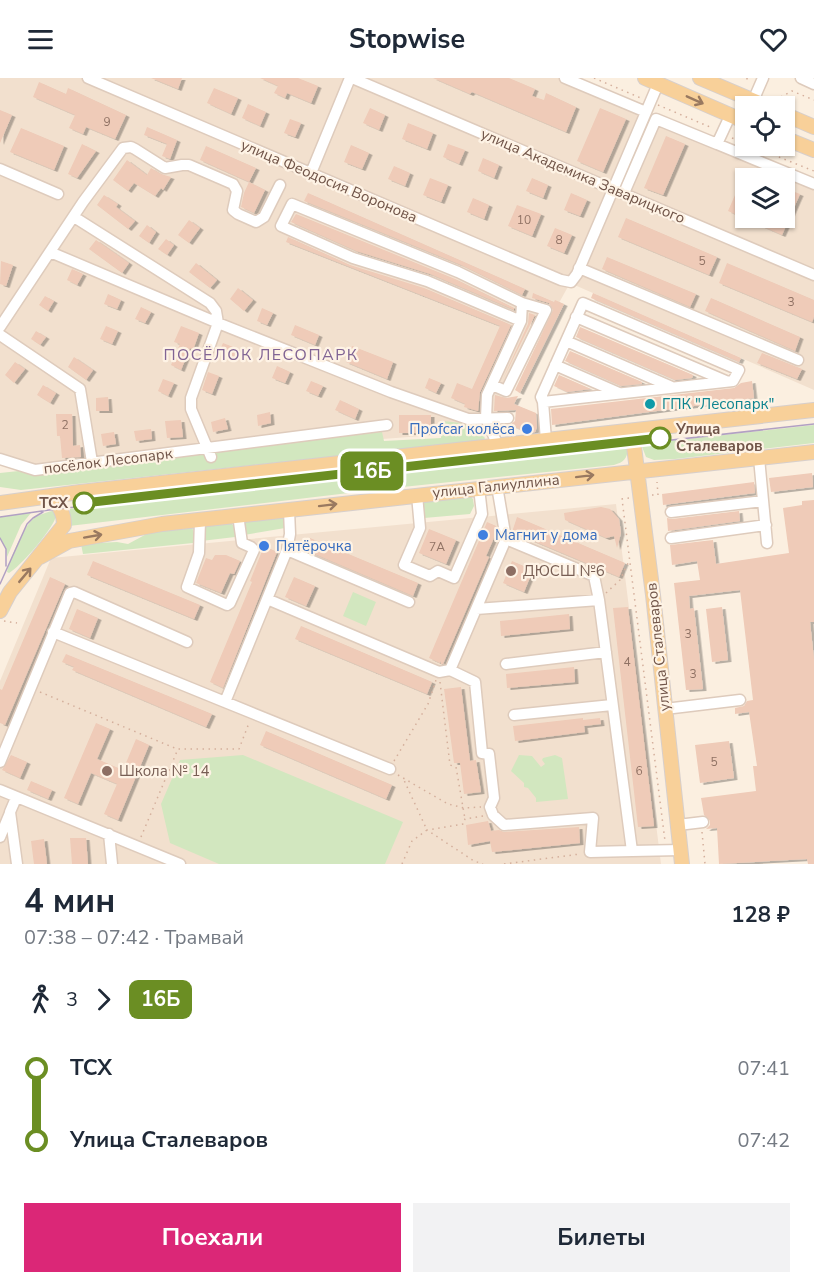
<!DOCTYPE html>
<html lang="ru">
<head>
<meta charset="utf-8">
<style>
	:root { --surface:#fff; --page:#f2f2f3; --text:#1f2937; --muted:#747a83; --accent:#db2777 }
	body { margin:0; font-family:"Nunito Sans",sans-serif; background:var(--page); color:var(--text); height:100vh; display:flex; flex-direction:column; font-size:22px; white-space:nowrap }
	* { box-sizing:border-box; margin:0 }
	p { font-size:20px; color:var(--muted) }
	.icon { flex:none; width:33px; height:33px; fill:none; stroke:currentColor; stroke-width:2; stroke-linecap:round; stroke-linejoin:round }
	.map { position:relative; height:786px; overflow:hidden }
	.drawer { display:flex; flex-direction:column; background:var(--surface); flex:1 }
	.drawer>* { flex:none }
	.badge { padding:0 12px; border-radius:9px; font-size:21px; line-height:39px }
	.tools { position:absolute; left:735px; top:18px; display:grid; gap:12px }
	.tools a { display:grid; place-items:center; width:60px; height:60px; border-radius:0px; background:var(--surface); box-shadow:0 2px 4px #0004; font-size:30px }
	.map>.badge { position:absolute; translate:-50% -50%; box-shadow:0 0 0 3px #fff }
	.legs { display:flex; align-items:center; gap:9px; height:66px; padding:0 24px; font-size:20px }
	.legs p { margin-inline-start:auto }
	.summary { display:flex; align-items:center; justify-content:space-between; height:102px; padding:0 24px }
	h1 { font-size:33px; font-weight:700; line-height:45px }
	.cta { display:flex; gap:12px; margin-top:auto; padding:12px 24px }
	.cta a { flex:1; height:69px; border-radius:0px; background:var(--accent); color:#fff; font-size:24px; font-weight:700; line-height:69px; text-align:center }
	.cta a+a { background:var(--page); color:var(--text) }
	ul { padding:0 24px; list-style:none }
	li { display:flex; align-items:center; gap:21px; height:72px; font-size:22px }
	li i { display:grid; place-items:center; width:9px; height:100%; margin:0 8px; background:currentColor }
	li i::after { content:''; width:15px; height:15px; margin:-8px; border:4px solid; border-radius:50%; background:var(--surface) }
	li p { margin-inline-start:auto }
	li:first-child i { background:linear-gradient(#0000 50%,currentColor 0) }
	li:last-child i { background:linear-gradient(currentColor 50%,#0000 0) }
	header { display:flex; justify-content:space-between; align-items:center; height:78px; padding:0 24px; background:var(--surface); font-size:27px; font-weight:700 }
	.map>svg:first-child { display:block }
</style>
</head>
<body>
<header><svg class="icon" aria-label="menu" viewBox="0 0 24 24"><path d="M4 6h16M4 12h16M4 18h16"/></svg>Stopwise<svg class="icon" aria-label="heart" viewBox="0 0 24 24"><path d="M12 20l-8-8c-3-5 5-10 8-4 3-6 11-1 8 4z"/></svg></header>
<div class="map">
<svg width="814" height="786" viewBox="0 0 814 786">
	<defs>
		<filter id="shadow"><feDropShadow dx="3.5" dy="2" stdDeviation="0" flood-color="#0004"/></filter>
	</defs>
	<rect width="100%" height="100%" fill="#fbefe0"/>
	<!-- residential -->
	<path fill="#f2e0ce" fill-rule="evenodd" d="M0 0H564L814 104V312L570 205 488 353 24 388 0 385ZM746 100H784V140H746Z
		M616 426 661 786H0V603L51 480Z"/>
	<!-- green -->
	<path fill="#d2e7bf" d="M442 343 482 347 485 362 21 412 0 409V395L382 354 384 363 441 360Z
		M814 347V365L675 381 654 382 646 379 641 366Z
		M625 368 628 370C627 381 624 384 614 387L374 412 69 448 70 431 85 428Z
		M469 417 473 421 474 428 470 436 424 440 421 427 424 422Z
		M56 432C56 437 57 437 55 441 50 454 20 489 9 495L7 494C10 481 23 450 33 441 39 436 48 434 56 432Z
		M31 435 21 447 7 479 6 471 0 460V439Z
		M277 437 283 440 285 450 244 457 240 443Z
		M231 445 234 448 235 459 201 463V452L206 447Z
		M192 448 195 460 193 465 83 476 81 466 117 464 128 466 154 452Z
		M353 514 376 524 366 548 343 538Z
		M243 677 403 744 385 786H219L170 765 161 726 180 682Z
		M519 677 532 678 541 689 545 686 542 682 543 680 555 677 562 680 568 721 536 724V720L528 710 524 709V705L511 693Z"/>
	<!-- building -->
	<path fill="#efcbb8" filter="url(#shadow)" d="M151 0H182L178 11Z
		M260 0H298L318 8 311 25 287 15 285 20 274 15 278 8Z
		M433 0H509L535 11 532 18 544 22 546 15 576 29 566 54 472 14 470 16Z
		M39 4 66 16 68 10 126 37 115 61 86 49 83 56 69 50 75 37 33 19Z
		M214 10 238 20 231 36 207 25Z
		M248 26 266 34 260 48 242 40Z
		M370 30 385 37 379 52 363 45Z
		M600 30 626 41 603 94 577 83Z
		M0 32 12 37 0 65Z
		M290 41 301 45 295 59 284 55Z
		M408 45 433 55 427 71 402 61Z
		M147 49 177 62 170 81 162 78 167 66 144 57Z
		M21 50 64 68 54 92 10 74Z
		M666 58 685 66 663 117 644 110Z
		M82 66 96 73 77 100 68 96Z
		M448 66 465 72 459 86 443 79Z
		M351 67 369 75 362 91 344 84Z
		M206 68 256 90 249 104 200 82Z
		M483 80 499 87 494 100 478 93Z
		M127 82 147 97 151 90 161 96 171 99 163 112 161 110 155 118 134 105 128 113 113 102Z
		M394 88 410 95 405 108 388 101Z
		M746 92 763 100H746V140H784V110L800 116 782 157 728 133Z
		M430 100 448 107 441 124 423 117Z
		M532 100 548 107 543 120 526 113Z
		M249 104 265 112 254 135 241 129 244 115Z
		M308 115 525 211 522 217 461 187 304 123Z
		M571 115 587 122 580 138 564 132Z
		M104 117 118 126 116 129 135 143 128 151 97 127Z
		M473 120 489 127 484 141 467 134Z
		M517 127 541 136 532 158 508 148Z
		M296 136 455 201 514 230V232L430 196 356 173 291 144Z
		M626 140 717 179 709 197 618 159Z
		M189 142 200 150 189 165 178 157Z
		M147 147 156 154 149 165 139 158Z
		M555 150 572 157 564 175 547 168Z
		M288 159 350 187 424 210 511 247 480 314 478 333 464 329 465 326 451 320 457 305 472 311 500 248 286 164Z
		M166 161 174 167 167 177 158 171Z
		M96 162 129 185 122 195 89 171Z
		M607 179 696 216 690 229 602 191Z
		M1 183 13 187 6 208 0 206Z
		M196 185 217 202 210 210 189 194Z
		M727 185 814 222V239L812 244 719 205Z
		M72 191 83 196 77 207 67 202Z
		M238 210 253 222 244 233 230 221Z
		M533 215 554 224 555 222 564 226 520 315 515 312 553 232 549 225 532 220Z
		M593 215 741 280 739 284 591 220Z
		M108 216 121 222 117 231 104 226Z
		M45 218 54 223 48 233 39 227Z
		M711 220 800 259 795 273 705 233Z
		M141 229 151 234 145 245 135 241Z
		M262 230 273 235 267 247 257 243Z
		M529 235 535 237 502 303 528 246Z
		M295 247 319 257 315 267 291 257Z
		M106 248 118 253 112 266 100 261Z
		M181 248 199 255 193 272 190 270 181 292 171 287 180 266 174 264Z
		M580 249 693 297 692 300 675 302 576 259Z
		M36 253 46 259 40 267 31 261Z
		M223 265 238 271 234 281 219 274Z
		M352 268 393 284 387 301 346 284Z
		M570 273 642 304V306L621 308 565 283Z
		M762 275 802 291 797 301 757 285Z
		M74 279 93 292 86 302 68 289Z
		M15 284 25 291 14 305 5 297Z
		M277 288 290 294 285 305 272 300Z
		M208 294 219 298 212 316 202 312Z
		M559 297 591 311 567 314 554 308Z
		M429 300 441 305 436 315 425 310Z
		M163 301 174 305 168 318 158 313Z
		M311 303 323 308 318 318 306 313Z
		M752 303 754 320 552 347 551 331 734 310 741 305Z
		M43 307 56 315 50 325 37 317Z
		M495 317 506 320 518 318 514 326 536 335 537 349 535 354 529 355 510 347 515 343 516 332 494 333Z
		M108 319 109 333H96V320Z
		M340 322 359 331 355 341 335 332Z
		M270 334 271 345 258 348 257 337Z
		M56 336H72L73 368 80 367 81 379 62 380 60 358H57Z
		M399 337H431V355H399Z
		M225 340 228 351 213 354 211 344Z
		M181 342 183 359 167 360 165 343Z
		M151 351 152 361 136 363 134 353Z
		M114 354 116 366 103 368 101 356Z
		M812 395 813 409 771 414 769 400Z
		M754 404 755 415 663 427 662 416Z
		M814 422V544H810L814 581V786H808L807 781 719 786 717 750 706 751 710 747V743L704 737 701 720 756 713 753 688H757L749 634 735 636V630L744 628 747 623 753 622 740 512 689 518 690 531 694 530 703 611 686 612 674 505 700 502 697 483 672 487 670 467 713 462 716 486 789 475 783 430 802 427V423Z
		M601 429 610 431 619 441 621 455 617 470 614 458 606 460 565 442 564 435Z
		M739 433 740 443 668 453 667 440 672 441Z
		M517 439 625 485 619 499 512 454Z
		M487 444 496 448 497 453 486 478 489 479 443 586H441V583L440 585 429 580Z
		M429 451 456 462 446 486 419 475Z
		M310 460 418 505 413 518 305 472Z
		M264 468 277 474 223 610 210 604 252 504 250 503Z
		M215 477H226L240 483 234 496 230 495 221 515 196 505 206 480 212 482Z
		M93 483 200 527 194 541 87 497Z
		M512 483 533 492 524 514 503 505Z
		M50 499 65 506 5 647 0 645V611L2 612Z
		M294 499 315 508 306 528 285 519Z
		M628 529 654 748 638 749 613 530Z
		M722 529 728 582 712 584 706 531Z
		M77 531 98 540 90 560 69 551Z
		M569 536 570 551 501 558 500 543Z
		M301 548 432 604 427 616 295 561Z
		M66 576 212 636 206 649 72 592 74 589 62 584Z
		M574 589 575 604 507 610 506 596Z
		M461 609 470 683 476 682 481 714 464 716 460 685H454L444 611Z
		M583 640V642L600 640 601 646 584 648 585 654 515 663 513 648Z
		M96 645 110 651 97 681 123 692 136 661 149 667 118 742 104 736 117 706 91 695 78 726 64 720Z
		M266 653 392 707 386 721 260 667Z
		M729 663 734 700 700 705 695 667Z
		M11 677 27 684 20 700 2 692Z
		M31 703 52 712 48 721 27 712Z
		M488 743 491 753 499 752 504 754 579 749 580 765 492 774 490 763 468 767 466 747Z
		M70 760H86L88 786H72Z
		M44 761 47 786H34L31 763Z"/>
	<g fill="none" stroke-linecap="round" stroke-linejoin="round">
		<!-- minor casing -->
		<g stroke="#decbbc" stroke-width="13">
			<path id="minor" d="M88 0 561 202 571 204 577 196 658 6
				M352 0 814 197
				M565 0 646 34
				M801 0 814 6
				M753 23 763 0
				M717 66 814 106
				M0 91 58 116
				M311 95 350 0
				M624 115 656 41 717 66 730 38
				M74 139 210 225 216 233 218 245 191 320V331L211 379
				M50 174 218 245 391 314 468 341 508 340
				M579 190 798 282
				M576 239 726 303
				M0 249 83 124 123 70 131 69 135 71 165 90 182 87H189L233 106 237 113 233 132 238 136 256 144 264 139 280 107
				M0 257 80 311 92 384
				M566 263 672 309
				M555 287 619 315
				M492 307 506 313 546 232 522 225
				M543 324 733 303 739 292 583 225 541 319 543 324 546 362
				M498 368 486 340 487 317 521 243 522 225 458 194 292 126 281 148 353 180 427 203 521 243
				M759 380 767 465
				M0 381 35 392 387 347
				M497 408 506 461
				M417 417 420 450 404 487 430 498 438 493 454 500 482 436 479 410
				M289 432 290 456 287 472 225 624 390 691
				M671 434 763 423
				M200 442 199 475 187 509 227 527 230 525 254 472 251 469 242 465 238 437
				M671 460 766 447
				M287 472 409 524
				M267 521 439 594 450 592
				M476 531 599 522
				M53 554 225 624
				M506 586 606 574
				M665 631 740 622
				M514 637 612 627
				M0 684 70 515 74 514 187 564
				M0 712 180 786
				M16 720 10 734 17 786
				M678 747 703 744
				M109 756 112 786
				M0 759 10 735
				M632 773 590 774 593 740 504 747 493 737 490 729 494 720 489 676 482 675 475 604 450 592 506 461 594 498 599 522 632 773 681 772"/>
		</g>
		<!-- major casing -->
		<g stroke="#d7cfcc" stroke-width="16">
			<path id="major" d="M645 0 746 44
				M700 0 766 28
				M784 36 814 49
				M784 60 814 72
				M632 353 653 517 682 786
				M0 425 80 414 814 332
				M40 479 69 463 162 446 814 374
				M0 533 10 514 64 447C64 434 59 428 50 418"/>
		</g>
		<!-- path -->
		<path stroke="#d4af9c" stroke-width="1.5" stroke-dasharray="1.5 4.5" stroke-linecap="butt" d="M594 0 643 21
			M747 0V4
			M781 19 792 13 814 22
			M658 27 710 49
			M732 60 746 65
			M751 68 814 93
			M652 417H658L657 404
			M629 420 622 421 665 763
			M606 515 620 502 629 483
			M4 543 17 545
			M440 604 450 687 456 689 465 741
			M40 614 177 671
			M394 683 428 626 436 602
			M398 697 448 726 464 730 481 729
			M483 738 465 741 464 746 427 752 474 783 483 786
			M702 754 705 786
			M141 759 178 671H239L249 645
			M402 786 412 763 427 752 403 700
			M504 786 580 776"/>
		<!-- minor -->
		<use href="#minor" stroke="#fff" stroke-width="10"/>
		<!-- major -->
		<use href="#major" stroke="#f8d099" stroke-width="14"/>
		<!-- tram -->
		<path stroke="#b1a0c3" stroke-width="1.5" d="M0 439 49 432 814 346
			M0 460 6 471V488
			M0 506 27 446 33 440 43 434"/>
	</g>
	<!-- one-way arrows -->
	<defs><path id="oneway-shaft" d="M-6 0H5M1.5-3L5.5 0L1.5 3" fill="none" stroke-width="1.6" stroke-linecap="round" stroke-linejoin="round" transform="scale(1.5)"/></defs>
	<g stroke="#997960">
		<use href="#oneway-shaft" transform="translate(695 22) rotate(24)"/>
		<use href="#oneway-shaft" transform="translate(585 398) rotate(-7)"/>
		<use href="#oneway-shaft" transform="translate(328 427) rotate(-7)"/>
		<use href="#oneway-shaft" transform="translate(93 458) rotate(-10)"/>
		<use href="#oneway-shaft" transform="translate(25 497) rotate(-50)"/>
	</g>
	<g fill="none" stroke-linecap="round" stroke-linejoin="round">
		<!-- line-1 casing -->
		<g stroke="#fff" stroke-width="14">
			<path id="line-1" d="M84 425 660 360"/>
		</g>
		<!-- line-1 -->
		<use href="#line-1" stroke="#6b8e23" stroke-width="9"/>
	</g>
	<!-- markers -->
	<circle fill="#0f9aa8" stroke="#fef3e5" stroke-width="2" cx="650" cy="326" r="6"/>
	<g fill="#3f7fe0" stroke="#fef3e5" stroke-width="2">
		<circle cx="527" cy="351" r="6"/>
		<circle cx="483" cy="457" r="6"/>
		<circle cx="264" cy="468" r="6"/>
	</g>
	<g fill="#fff" stroke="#6b8e23" stroke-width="3">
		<circle cx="660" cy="360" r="10"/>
		<circle cx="84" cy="425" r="10"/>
	</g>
	<g fill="#8d6e63" stroke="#fef3e5" stroke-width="2">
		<circle cx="511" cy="493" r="6"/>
		<circle cx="107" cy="693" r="6"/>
	</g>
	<g text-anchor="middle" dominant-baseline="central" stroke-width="4.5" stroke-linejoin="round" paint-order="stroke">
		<!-- number labels -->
		<g font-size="12" fill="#907264">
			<text x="107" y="44">9</text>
			<text x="524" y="142">10</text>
			<text x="559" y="162">8</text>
			<text x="702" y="183">5</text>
			<text x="791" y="224">3</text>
			<text x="65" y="347">2</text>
			<text x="437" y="469">7А</text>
			<text x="688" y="556">3</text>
			<text x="627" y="584">4</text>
			<text x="693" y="596">3</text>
			<text x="714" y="684">5</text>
			<text x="639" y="693">6</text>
		</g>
		<!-- street labels -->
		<g font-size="15" fill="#705448" stroke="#fef3e5">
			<text transform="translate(583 98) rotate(23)">улица Академика Заварицкого</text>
			<text transform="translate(329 103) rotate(23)">улица Феодосия Воронова</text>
			<text transform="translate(108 383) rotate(-7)">посёлок Лесопарк</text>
			<text transform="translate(496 408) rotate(-6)">улица Галиуллина</text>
			<text transform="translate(658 569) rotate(-96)">улица Сталеваров</text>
		</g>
		<!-- culture labels -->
		<g font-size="15" fill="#0d838f" stroke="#fef3e5" text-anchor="start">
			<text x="662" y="326">ГПК "Лесопарк"</text>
		</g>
		<!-- shop labels -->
		<g font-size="15" fill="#366cbe" stroke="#fef3e5" text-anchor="start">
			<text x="515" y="351" text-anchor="end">Проfcar колёса</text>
			<text x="495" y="457">Магнит у дома</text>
			<text x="276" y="468">Пятёрочка</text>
		</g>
		<!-- stop labels -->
		<g font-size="15" font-weight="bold" fill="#705448" stroke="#fef3e5" text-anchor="start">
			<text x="676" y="351">Улица<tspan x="676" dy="17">Сталеваров</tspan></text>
			<text x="68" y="425" text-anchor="end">ТСХ</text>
		</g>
		<!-- education labels -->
		<g font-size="15" fill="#785e54" stroke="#fef3e5" text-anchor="start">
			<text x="523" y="493">ДЮСШ №6</text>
			<text x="119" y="693">Школа № 14</text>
		</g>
		<!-- neighbourhood labels -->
		<g font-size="16" letter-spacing="1.5" fill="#816494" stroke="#fef3e5">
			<text x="261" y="277">ПОСЁЛОК ЛЕСОПАРК</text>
		</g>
	</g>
</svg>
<div class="tools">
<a><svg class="icon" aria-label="locate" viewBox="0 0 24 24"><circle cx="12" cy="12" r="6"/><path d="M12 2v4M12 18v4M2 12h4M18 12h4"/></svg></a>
<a><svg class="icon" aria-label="layers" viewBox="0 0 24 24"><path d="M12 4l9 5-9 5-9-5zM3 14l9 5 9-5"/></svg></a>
</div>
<b class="badge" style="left:372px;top:393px;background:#6b8e23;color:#fff">16Б</b>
</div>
<section class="drawer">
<div class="summary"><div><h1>4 мин</h1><p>07:38 – 07:42 · Трамвай</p></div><b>128 ₽</b></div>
<div class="legs"><svg class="icon" aria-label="walk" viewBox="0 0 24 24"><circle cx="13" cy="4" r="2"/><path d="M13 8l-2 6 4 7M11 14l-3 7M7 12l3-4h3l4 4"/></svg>3<svg class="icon" aria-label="forward" viewBox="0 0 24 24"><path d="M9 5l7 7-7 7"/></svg><b class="badge" style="background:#6b8e23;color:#fff">16Б</b></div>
<ul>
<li><i style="color:#6b8e23"></i><b>ТСХ</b><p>07:41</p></li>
<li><i style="color:#6b8e23"></i><b>Улица Сталеваров</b><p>07:42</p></li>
</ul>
<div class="cta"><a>Поехали</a><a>Билеты</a></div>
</section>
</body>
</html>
